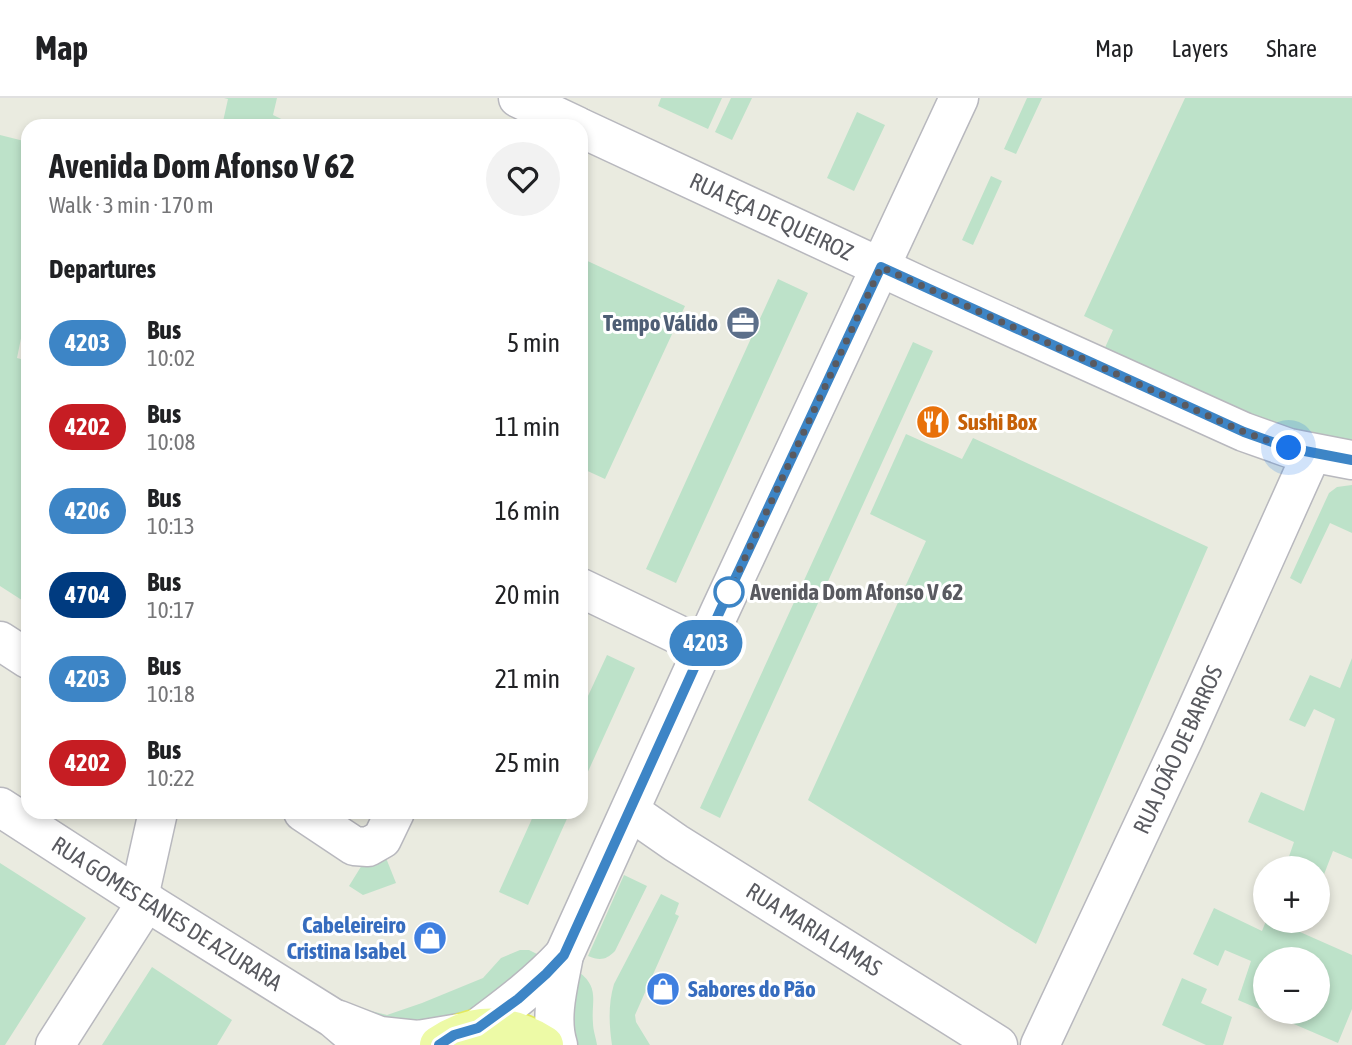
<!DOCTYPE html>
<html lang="en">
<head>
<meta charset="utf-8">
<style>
	:root { --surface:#fff; --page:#f2f2f2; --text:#202124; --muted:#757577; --line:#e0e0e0 }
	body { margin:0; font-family:"Asap Condensed",sans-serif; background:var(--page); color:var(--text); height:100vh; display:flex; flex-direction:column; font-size:26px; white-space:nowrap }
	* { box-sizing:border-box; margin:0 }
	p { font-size:23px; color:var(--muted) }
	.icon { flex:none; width:38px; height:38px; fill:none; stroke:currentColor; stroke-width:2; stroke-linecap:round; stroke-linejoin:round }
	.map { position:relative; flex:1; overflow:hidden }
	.panel { position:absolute; left:21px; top:21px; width:567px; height:700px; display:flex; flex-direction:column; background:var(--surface); border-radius:21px; box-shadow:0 4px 10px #0003 }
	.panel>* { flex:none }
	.badge { padding:0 14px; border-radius:23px; font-size:24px; line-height:46px }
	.fabs { position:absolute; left:1253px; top:758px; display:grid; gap:14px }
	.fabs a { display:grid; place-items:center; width:77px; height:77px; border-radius:50%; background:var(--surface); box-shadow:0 4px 10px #0003; font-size:35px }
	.you { position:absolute; width:35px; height:35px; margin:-18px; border:5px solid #fff; border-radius:50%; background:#1a73e8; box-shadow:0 0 0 10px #1a73e833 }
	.map>.badge { position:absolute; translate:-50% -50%; box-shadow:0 0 0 4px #fff }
	h2 { padding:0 28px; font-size:26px; line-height:63px }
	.round { display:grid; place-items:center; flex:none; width:74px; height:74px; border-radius:37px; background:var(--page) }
	.headline { display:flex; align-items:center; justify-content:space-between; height:119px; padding:0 28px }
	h1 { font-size:33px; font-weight:700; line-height:52px }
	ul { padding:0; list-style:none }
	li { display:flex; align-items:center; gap:21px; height:84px; padding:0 28px }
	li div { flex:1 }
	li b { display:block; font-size:26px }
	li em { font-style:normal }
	li .badge { min-width:77px; font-weight:700; text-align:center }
	header { display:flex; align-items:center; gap:42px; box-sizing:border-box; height:98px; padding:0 35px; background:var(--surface); border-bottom:2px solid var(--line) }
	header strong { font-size:33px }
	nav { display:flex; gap:38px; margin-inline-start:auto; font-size:24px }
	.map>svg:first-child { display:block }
</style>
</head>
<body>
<header>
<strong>Map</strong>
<nav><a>Map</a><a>Layers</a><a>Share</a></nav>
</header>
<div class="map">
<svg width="1352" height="947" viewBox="0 0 1352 947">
	<rect width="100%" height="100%" fill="#eaebe0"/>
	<!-- green -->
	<path fill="#bde2c9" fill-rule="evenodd" d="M224 0H277L273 17 296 28H222L228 1Z
		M661 0H722L708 31 658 8Z
		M731 0H752L732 42 715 34Z
		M1027 0H1042L1016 56 1004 51Z
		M1185 0H1352V349L1299 341 1103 254 1113 232 1084 218Z
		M857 14 885 27 854 93 827 80Z
		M0 37 28 44V206L17 260 28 263V506L0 488Z
		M991 78 1002 83 973 147 962 142Z
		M581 160 685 208 605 381 581 370Z
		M778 181 808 195 676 485 646 471Z
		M913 244 933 253 720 720 700 710Z
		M906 336 962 361 973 340 1208 449 1036 846 808 702 926 443 870 416Z
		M1352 387V435L1330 425 1301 486 1290 480 1329 395 1337 389Z
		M607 557 635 570 581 689V613Z
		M1352 560V761L1333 753 1318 792V770H1285L1294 744 1248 724 1261 694 1304 713 1335 621 1314 611 1305 629 1289 622 1310 577 1340 590Z
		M535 714H570L528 807 499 794Z
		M386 760 396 785 363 797 349 788 362 767 365 769Z
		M0 765 86 820 5 947H0Z
		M624 777 647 788 615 853C606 862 600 863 588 858Z
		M661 796 679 805 675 816 679 818 635 917 636 924 650 947H612C609 927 608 906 614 886Z
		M1214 810 1262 833 1266 823H1304L1300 834 1352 857V911L1338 945 1238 902 1251 863 1225 852 1218 868 1193 856ZM1318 861V914H1265V861Z
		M520 852H529L539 857 479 912 413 929 353 913 357 908 371 913 387 917 422 905 483 880 501 860Z
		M152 869 232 922 217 947H102Z
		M579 874C600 890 591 903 593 925 593 932 596 940 597 947H574L572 942 574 887Z
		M1182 880 1207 891 1201 905 1232 919 1223 947H1206L1162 927Z"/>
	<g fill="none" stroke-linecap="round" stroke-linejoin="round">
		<!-- minor casing -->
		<g stroke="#b8b8be" stroke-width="41">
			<g id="minor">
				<path d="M518 0 577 28"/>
				<path id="s1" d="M581 30 923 189 1244 334 1289 350 1352 362"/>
				<path d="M581 490 704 549"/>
				<path d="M0 543 28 561"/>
				<path id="s2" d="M0 709 139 799 333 920 353 937 361 947"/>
				<path id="s3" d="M630 713 676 745 998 947"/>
				<path d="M303 714 354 748 368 749 382 741 395 714"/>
				<path d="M139 799 158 714"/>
				<path d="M339 922 380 938 418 942 460 935"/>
				<path d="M478 930C509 907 538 885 564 857"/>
				<path d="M55 947 147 803"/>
				<path d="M558 947C549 919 559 885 564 857L720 513 959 0"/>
				<path id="s4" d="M1040 947 1184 640 1312 355"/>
			</g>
		</g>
		<!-- major casing -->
		<g stroke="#e3e95c" stroke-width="41">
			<path id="major" d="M439 947C475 923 508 924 544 947"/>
		</g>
		<!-- minor -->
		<use href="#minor" stroke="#fff" stroke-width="38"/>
		<!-- major -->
		<use href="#major" stroke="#edfaa6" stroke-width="38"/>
	</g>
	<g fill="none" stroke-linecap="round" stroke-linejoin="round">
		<!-- line casing -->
		<g stroke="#fff" stroke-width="16">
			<path id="line" d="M439 947 454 937 478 930 518 901 546 876 564 857 720 513 881 169 1244 334 1289 350 1352 362"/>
		</g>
		<!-- line -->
		<use href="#line" stroke="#3d85c6" stroke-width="10"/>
		<!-- walk -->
		<path stroke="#595a60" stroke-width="7" stroke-dasharray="0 12.6" d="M729 494 881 169 1244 334 1289 350"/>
	</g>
	<!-- icons -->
	<defs>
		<g id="office-disc" transform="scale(1.75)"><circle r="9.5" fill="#5c6f8a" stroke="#fff"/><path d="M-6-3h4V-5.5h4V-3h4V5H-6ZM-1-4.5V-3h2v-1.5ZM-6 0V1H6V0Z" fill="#fff"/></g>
		<g id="restaurant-disc" transform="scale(1.75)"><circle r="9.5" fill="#e8710a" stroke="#fff"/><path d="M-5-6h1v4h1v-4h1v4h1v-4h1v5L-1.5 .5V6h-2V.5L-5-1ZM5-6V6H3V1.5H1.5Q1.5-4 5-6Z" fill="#fff"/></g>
		<g id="shop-disc" transform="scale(1.75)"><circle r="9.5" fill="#3f7fe0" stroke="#fff"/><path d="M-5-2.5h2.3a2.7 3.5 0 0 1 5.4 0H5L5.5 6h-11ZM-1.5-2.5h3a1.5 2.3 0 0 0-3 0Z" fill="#fff"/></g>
	</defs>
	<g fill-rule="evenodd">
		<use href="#office-disc" x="743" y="225"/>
		<use href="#restaurant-disc" x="933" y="324"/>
		<use href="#shop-disc" x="430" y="840"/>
		<use href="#shop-disc" x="663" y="891"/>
	</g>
	<!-- markers -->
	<circle fill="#fff" stroke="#3d85c6" stroke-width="3.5" cx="729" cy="494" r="14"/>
	<g text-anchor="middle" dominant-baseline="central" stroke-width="6" stroke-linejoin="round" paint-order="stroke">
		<!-- street labels -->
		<g font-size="23" fill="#595a60" stroke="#fff">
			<text stroke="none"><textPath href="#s1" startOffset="210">RUA EÇA DE QUEIROZ</textPath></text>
			<text stroke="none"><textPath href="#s4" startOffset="326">RUA JOÃO DE BARROS</textPath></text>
			<text stroke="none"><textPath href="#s2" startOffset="198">RUA GOMES EANES DE AZURARA</textPath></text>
			<text stroke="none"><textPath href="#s3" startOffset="219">RUA MARIA LAMAS</textPath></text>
		</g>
		<!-- service labels -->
		<g font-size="23" font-weight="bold" fill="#4e5e75" stroke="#fff" text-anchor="end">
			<text x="718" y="225">Tempo Válido</text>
		</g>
		<!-- food labels -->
		<g font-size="23" font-weight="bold" fill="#c56008" stroke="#fff" text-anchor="start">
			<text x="958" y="324">Sushi Box</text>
		</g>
		<!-- stop labels -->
		<g font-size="23" font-weight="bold" fill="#595a60" stroke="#fff" text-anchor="start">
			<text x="750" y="494">Avenida Dom Afonso V 62</text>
		</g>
		<!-- shop labels -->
		<g font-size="23" font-weight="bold" fill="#366cbe" stroke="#fff" text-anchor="end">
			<text x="406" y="827">Cabeleireiro<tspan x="406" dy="26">Cristina Isabel</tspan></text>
			<text x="688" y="891" text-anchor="start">Sabores do Pão</text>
		</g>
	</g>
</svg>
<div class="fabs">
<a>+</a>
<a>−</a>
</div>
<div class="you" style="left:1289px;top:350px"></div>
<b class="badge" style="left:706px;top:545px;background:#3d85c6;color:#fff">4203</b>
<section class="panel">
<div class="headline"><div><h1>Avenida Dom Afonso V 62</h1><p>Walk · 3 min · 170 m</p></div><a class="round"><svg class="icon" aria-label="heart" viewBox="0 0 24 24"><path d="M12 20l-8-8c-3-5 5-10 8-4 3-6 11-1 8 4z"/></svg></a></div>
<h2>Departures</h2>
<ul>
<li><span class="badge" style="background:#3d85c6;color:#fff">4203</span><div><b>Bus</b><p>10:02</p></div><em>5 min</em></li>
<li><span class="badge" style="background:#c61d23;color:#fff">4202</span><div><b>Bus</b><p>10:08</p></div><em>11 min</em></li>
<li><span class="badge" style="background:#3d85c6;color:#fff">4206</span><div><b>Bus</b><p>10:13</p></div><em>16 min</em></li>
<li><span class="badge" style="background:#003b80;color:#fff">4704</span><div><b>Bus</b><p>10:17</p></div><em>20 min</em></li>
<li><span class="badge" style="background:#3d85c6;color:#fff">4203</span><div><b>Bus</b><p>10:18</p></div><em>21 min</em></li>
<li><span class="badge" style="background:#c61d23;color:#fff">4202</span><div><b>Bus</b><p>10:22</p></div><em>25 min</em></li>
</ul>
</section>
</div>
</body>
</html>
